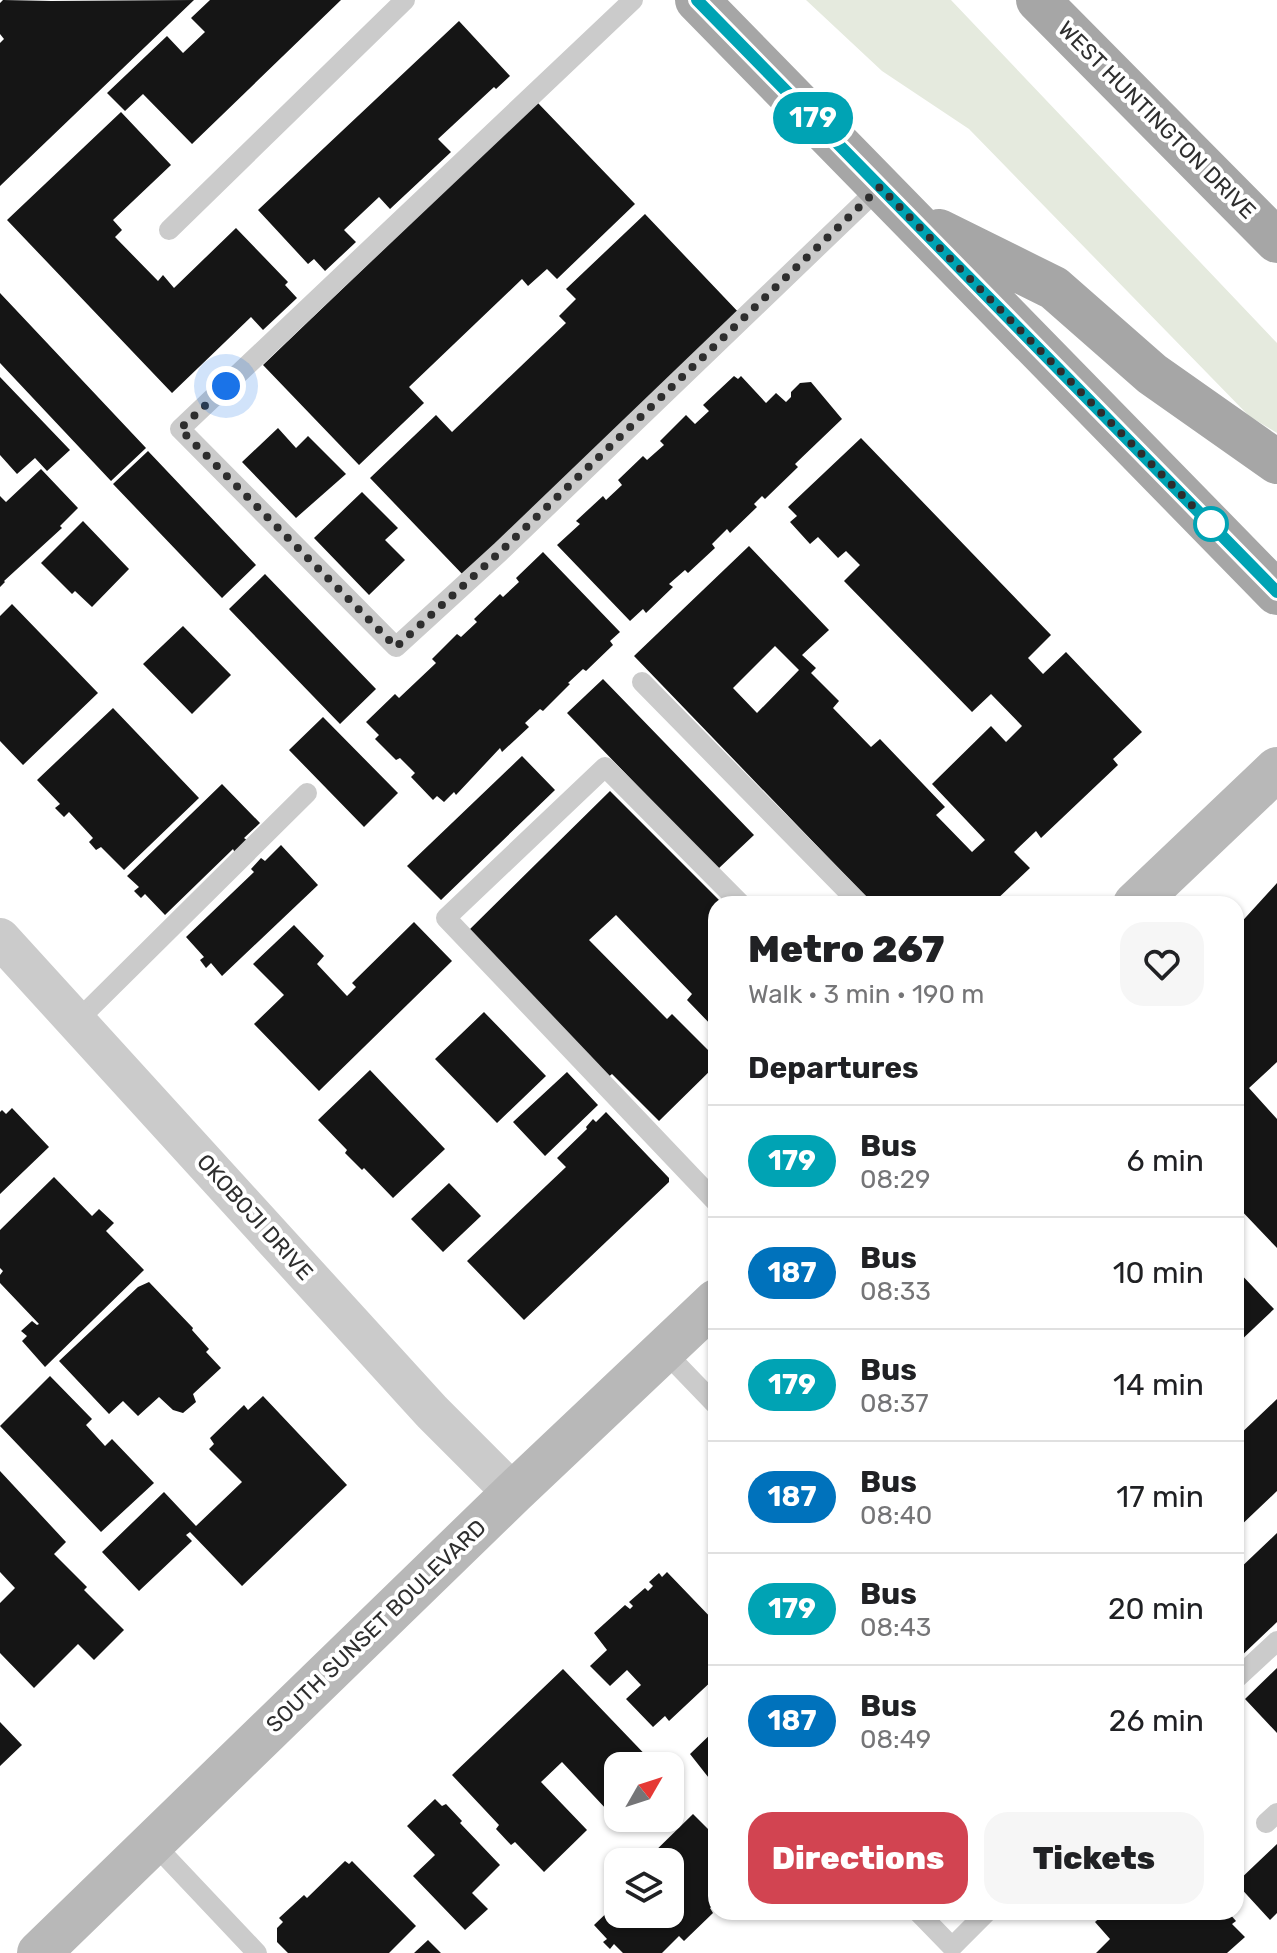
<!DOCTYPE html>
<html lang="en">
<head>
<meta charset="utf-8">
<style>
	:root { --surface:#fff; --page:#f6f6f6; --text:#202124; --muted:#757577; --line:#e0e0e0; --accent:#d24451 }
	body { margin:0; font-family:Rubik,sans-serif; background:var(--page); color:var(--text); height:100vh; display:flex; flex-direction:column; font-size:30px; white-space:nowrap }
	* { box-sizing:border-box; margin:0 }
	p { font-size:26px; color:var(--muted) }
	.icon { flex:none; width:44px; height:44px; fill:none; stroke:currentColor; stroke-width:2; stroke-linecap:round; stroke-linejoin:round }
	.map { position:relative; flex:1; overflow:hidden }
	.sheet { position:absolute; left:708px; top:896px; width:536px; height:1024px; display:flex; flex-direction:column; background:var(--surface); border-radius:24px; box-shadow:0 2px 6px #0004 }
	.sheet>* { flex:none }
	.badge { padding:0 16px; border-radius:26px; font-size:28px; line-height:52px }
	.needle { width:52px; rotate:51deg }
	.tools { position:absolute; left:604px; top:1752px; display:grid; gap:16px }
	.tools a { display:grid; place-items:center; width:80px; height:80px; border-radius:16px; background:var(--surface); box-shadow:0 2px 6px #0004; font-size:40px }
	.you { position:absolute; width:40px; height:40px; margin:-20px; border:6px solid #fff; border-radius:50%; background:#1a73e8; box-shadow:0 0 0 12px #1a73e833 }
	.map>.badge { position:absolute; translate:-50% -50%; box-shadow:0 0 0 4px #fff }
	h2 { padding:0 40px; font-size:30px; line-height:72px }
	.round { display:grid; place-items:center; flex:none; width:84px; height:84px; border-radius:24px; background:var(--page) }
	.head { display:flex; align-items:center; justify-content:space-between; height:136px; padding:0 40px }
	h1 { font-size:38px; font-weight:800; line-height:60px }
	.action { display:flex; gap:16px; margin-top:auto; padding:16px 40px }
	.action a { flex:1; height:92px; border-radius:24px; background:var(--accent); color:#fff; font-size:32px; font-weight:800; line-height:92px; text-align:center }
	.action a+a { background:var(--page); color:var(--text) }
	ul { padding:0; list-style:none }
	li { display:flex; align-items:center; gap:24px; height:112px; padding:0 40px; border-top:2px solid var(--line) }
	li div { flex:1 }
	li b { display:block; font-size:30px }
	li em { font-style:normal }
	li .badge { min-width:88px; font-weight:700; text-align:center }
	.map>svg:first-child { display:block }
</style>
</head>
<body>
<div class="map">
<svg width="1277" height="1953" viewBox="0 0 1277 1953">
	<rect width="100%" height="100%" fill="#fff"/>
	<!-- green -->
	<path fill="#e5eade" d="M806 0H951L1277 343V433L1249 416 969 129 882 71Z"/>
	<!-- building -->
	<path fill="#151515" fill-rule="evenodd" d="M3 0 52 1 194 0 0 186V43L4 39 0 34V3Z
		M210 0H341L192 144 143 94 125 111 107 93 167 36 183 53 205 32 191 18Z
		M459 21 510 76 496 89 494 87 438 139 451 152 390 209 379 197 344 230 356 242 325 271 314 259 308 264 258 210Z
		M537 102 635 204 557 279 547 269 528 286 522 279 409 387 424 403 359 465 263 365Z
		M121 112 171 165 113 220 122 230 115 237 158 281 163 275 174 288 236 228 288 282 285 285 297 298 263 330 251 317 172 393 7 220Z
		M645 214 742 316 466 578 370 478 436 415 452 432 566 323 559 316 576 299 566 289Z
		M0 293 146 448 111 481 0 363Z
		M734 376 738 379 741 376 766 403 776 393 786 402 791 397V392L800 383 811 382 842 419 795 464 798 467 765 499 762 496 754 504 757 507 730 533 727 529 712 544 715 548 688 573 685 570 669 584 673 587 646 613 643 609 630 621 557 545 580 524 576 521 603 496 606 500 622 485 618 480 643 456 647 460 664 445 660 441 686 415 695 424 709 411 703 405Z
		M0 377 70 450 47 471 35 458 17 474 0 455Z
		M278 428 296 448 308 436 346 474 296 518 242 462Z
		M861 438 1051 635 1028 658 1043 674 1066 652 1142 732 1113 759 1118 765 1041 838 1036 831 1014 852 1030 868 992 904H873L634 656 749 546 829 630 802 655 816 668 811 673 839 701 833 708 871 747 880 739 945 807 936 815 972 852 985 840 932 784 991 726 1006 742 1022 726 991 694 972 712 844 581 860 565 846 551 838 558 818 537 810 544 790 522 797 516 788 507ZM775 646 799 670 757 713 733 688Z
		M148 451 256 565 222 598 113 484Z
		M41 469 78 508 60 526 62 528 4 581 5 582 0 587V496L6 502Z
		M362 492 398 528 385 540 405 560 369 595 314 538Z
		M83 521 129 569 92 607 75 591 72 594 41 563Z
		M543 552 620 632 610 641 613 645 586 671 583 669 568 683 570 684 543 711 540 709 525 723 529 727 502 752 500 748 456 795 454 792 444 802 437 796 433 800 411 777 415 773 400 758 396 760 375 739 379 735 366 722 395 694 399 698 436 663 432 659 457 634 461 637 477 622 474 619 500 594 503 597 519 582 516 578Z
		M265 574 376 689 340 724 229 609Z
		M12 604 98 693 23 765 0 741V616Z
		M183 626 231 675 192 714 143 664Z
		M603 679 754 835 718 869 567 713Z
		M113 708 199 798 124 870 101 847 96 850 89 842 93 838 69 812 64 817 55 808 60 804 37 780Z
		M323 717 398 793 364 827 289 750Z
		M522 756 555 790 441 900 407 866Z
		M222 784 260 823 244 838 248 841 235 853 233 849 165 915 145 894 141 898 134 891 139 887 127 876Z
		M610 791 723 904H716V1030L687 1000 692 994 616 915 589 940 667 1019 672 1014 716 1058V1065L659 1121 612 1074 607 1078 467 932Z
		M281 845 318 885 222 976 211 963 206 968 200 960 204 957 186 937 254 872 251 869 261 858 265 861Z
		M1277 883V1062L1249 1088 1277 1119V1248L1236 1205V928Z
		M414 922 452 961 319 1091 254 1024 284 995 253 964 294 925 324 956 317 964 347 996 356 987 352 983Z
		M484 1012 546 1076 497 1123 435 1059Z
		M370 1070 445 1149 393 1198 364 1168 362 1170 345 1153 347 1150 318 1120Z
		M567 1072 598 1105 545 1156 513 1122Z
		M12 1108 49 1147 0 1194V1112L2 1110 6 1114Z
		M606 1112 669 1178V1182L524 1320 467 1261 566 1167 557 1158 587 1129 586 1127 593 1119 596 1122Z
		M54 1177 92 1216 99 1209 114 1223 106 1231 144 1270 45 1367 22 1341 27 1336 21 1331 32 1321 37 1325 39 1324 0 1283V1275L3 1271 0 1268V1230Z
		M449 1183 481 1216 443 1252 411 1219Z
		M1236 1269 1274 1309 1236 1345Z
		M149 1282 193 1328 192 1330 209 1349 206 1352 221 1368 193 1394 196 1402 183 1413 173 1410 159 1397 138 1416 123 1401 109 1414 59 1361 138 1287Z
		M50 1376 92 1419 86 1425 105 1446 112 1439 154 1483 101 1532 0 1426Z
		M263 1396 347 1485 242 1586 190 1532 186 1535 192 1541 139 1591 102 1552 164 1492 196 1526 242 1482 209 1449 214 1444 210 1438 244 1405 248 1410Z
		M1277 1399V1491L1236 1530V1438Z
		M0 1471 66 1542 54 1554 87 1587 84 1590 124 1630 94 1660 78 1644 34 1688 0 1653V1603L15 1588 0 1572Z
		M1277 1533V1622L1236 1661V1572Z
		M667 1572 716 1623V1677L669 1721 665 1716 653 1727 626 1699 641 1685 627 1670 610 1686 590 1666 607 1650 594 1633 625 1605 630 1609 633 1606 629 1602 645 1588 648 1591 653 1586 649 1582 659 1573 662 1577Z
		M1277 1668V1733L1245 1699Z
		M563 1669 656 1766H618V1801L608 1811 562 1762 541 1782 587 1830 544 1872 515 1842 511 1845 496 1829 499 1825 452 1775Z
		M0 1722 22 1745 0 1766Z
		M716 1729V1787L690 1754Z
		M435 1799 442 1806 446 1804 462 1821 460 1823 500 1865 472 1893 488 1909 465 1930 413 1876 435 1855 407 1826Z
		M693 1814 716 1837V1902L710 1908 713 1913 684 1941 679 1936 662 1953H623L614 1944 610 1949 603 1942 607 1939 594 1925 617 1903 609 1895 618 1887V1914H670V1862H644Z
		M1277 1844V1913L1270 1920 1236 1883Z
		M345 1861 349 1864 352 1861 416 1926 389 1953H288L277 1942V1928L283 1922 279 1918 304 1895 307 1898Z
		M1106 1912H1228L1236 1921 1232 1924 1245 1937 1227 1953H1096L1110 1939 1095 1922Z
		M428 1940 441 1953H414Z"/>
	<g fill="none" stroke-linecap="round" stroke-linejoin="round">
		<!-- service -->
		<path stroke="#cbcbcb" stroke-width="20" d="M633 0 180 429 396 647 500 552 880 187
			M169 230 405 0
			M642 682 860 904
			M77 1021 307 793
			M716 1202 446 918 605 767 741 904
			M664 1351 716 1405
			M1236 1679 1277 1641
			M1266 1823 1277 1813
			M153 1843 257 1953
			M918 1912 952 1947 987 1912"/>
		<!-- minor -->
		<path stroke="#cbcbcb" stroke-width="40" d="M0 938 432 1412 513 1493"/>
		<!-- secondary -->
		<path stroke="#b8b8b8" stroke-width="44" d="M1135 904 1277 769
			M39 1953 513 1493 716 1301"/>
		<!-- primary -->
		<path stroke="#a6a6a6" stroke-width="44" d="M697 0 1277 593
			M1038 0 1277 241
			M939 231 1054 288 1152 374 1277 462"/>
	</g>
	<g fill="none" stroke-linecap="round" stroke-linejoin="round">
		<!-- line casing -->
		<g stroke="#fff" stroke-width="18">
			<path id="line" d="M697 0 1277 592"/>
		</g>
		<!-- line -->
		<use href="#line" stroke="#00a3b4" stroke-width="12"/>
		<!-- walk -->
		<path stroke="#2e2e2e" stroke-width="8" stroke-dasharray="0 14.4" d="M226 386 180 429 396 647 500 552 880 187 1220 534 1211 524"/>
	</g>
	<!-- markers -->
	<circle fill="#fff" stroke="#00a3b4" stroke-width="4" cx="1211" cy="524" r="16"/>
	<g text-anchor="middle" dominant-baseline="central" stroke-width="8" stroke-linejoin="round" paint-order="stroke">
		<!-- street labels -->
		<g font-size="22" fill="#2e2e2e" stroke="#fff">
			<text transform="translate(1157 120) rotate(45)">WEST HUNTINGTON DRIVE</text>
			<text transform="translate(255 1217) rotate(48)">OKOBOJI DRIVE</text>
			<text transform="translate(376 1626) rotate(-44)">SOUTH SUNSET BOULEVARD</text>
		</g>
	</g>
</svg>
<div class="tools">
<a><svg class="needle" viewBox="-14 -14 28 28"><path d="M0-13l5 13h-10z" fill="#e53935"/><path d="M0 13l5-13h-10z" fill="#757577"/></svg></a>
<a><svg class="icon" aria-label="layers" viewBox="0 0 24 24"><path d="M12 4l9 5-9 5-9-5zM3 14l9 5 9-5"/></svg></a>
</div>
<div class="you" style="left:226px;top:386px"></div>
<b class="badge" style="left:813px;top:118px;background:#00a3b4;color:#fff">179</b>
<section class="sheet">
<div class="head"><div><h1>Metro 267</h1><p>Walk · 3 min · 190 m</p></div><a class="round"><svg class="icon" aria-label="heart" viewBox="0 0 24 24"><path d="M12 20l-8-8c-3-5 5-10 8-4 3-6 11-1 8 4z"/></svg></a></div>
<h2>Departures</h2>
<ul>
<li><span class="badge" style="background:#00a3b4;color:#fff">179</span><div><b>Bus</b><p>08:29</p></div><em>6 min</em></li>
<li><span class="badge" style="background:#0072bc;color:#fff">187</span><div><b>Bus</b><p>08:33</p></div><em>10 min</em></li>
<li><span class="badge" style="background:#00a3b4;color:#fff">179</span><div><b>Bus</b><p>08:37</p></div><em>14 min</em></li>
<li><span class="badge" style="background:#0072bc;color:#fff">187</span><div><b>Bus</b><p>08:40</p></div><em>17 min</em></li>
<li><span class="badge" style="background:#00a3b4;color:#fff">179</span><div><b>Bus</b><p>08:43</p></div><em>20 min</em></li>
<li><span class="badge" style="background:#0072bc;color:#fff">187</span><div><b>Bus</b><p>08:49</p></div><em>26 min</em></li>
</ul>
<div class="action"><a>Directions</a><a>Tickets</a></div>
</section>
</div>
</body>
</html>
